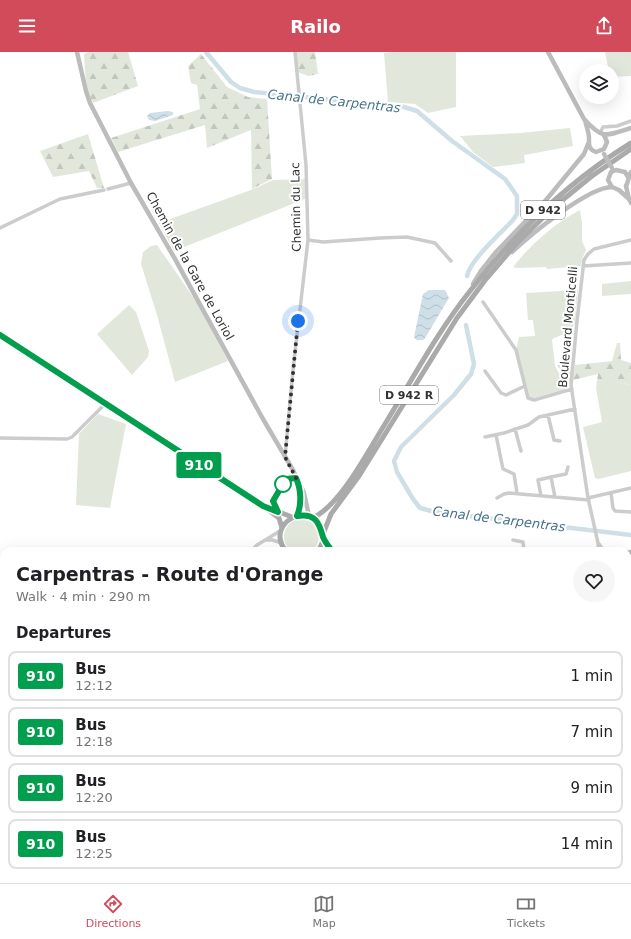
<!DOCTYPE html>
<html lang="en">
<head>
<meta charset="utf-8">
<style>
	:root { --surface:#fff; --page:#f6f6f6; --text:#202124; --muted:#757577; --line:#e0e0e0; --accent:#d14b5a }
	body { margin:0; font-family:"DejaVu Sans",sans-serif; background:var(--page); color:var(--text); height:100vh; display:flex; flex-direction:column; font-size:15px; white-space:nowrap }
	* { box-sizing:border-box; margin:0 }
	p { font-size:13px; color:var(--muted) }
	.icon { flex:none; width:22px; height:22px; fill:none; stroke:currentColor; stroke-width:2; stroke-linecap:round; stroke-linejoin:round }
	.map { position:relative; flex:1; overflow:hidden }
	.sheet { position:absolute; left:0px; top:495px; width:631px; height:336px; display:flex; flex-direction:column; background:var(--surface); border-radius:12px 12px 0 0; box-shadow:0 4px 16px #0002 }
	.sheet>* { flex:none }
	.badge { padding:0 8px; border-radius:3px; font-size:14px; line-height:26px }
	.buttons { position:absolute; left:579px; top:12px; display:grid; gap:8px }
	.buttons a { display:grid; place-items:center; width:40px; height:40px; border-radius:50%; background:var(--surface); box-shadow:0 4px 16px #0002; font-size:20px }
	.you { position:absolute; width:20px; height:20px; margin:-10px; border:3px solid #fff; border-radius:50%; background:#1a73e8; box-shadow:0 0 0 6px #1a73e833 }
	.map>.badge { position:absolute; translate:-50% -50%; box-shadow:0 0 0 2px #fff }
	h2 { padding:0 16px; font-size:15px; line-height:36px }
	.round { display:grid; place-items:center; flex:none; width:42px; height:42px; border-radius:21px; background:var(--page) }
	.head { display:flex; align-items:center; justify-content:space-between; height:68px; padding:0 16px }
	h1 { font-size:19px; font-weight:800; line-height:30px }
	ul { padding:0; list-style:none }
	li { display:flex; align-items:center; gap:12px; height:50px; margin:0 8px 6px; padding:0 8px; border:2px solid var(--line); border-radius:8px }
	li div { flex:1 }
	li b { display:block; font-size:15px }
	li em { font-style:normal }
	li .badge { min-width:44px; font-weight:700; text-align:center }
	header { display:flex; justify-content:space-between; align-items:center; height:52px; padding:0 16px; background:var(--accent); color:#fff; font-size:18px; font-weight:800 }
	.tabs { display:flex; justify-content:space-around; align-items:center; height:56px; border-top:1px solid var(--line); background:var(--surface); font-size:11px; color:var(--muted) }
	.tabs a { display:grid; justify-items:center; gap:2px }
	.tabs .on { color:var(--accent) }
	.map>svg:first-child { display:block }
</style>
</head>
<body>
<header><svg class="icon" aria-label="menu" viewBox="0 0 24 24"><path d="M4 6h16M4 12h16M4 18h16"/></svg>Railo<svg class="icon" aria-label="share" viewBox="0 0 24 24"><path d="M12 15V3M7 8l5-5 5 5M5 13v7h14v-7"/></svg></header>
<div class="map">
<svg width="631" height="831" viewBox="0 0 631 831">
	<defs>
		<pattern id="forest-firs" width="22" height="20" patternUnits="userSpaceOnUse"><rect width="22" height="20" fill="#e2e7dc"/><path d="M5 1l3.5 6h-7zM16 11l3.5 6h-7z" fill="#c2c7bd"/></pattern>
		<pattern id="water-waves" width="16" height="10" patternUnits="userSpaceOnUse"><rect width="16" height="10" fill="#cedfe8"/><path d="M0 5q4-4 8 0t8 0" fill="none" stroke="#b1c0c7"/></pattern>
	</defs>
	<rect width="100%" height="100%" fill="#fff"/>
	<!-- grass -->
	<path fill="#e2e7dc" d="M393 0H456V55L428 61 415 52 388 50 384 1Z
		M605 0H631V24L612 25V19H609Z
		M570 76 573 94 524 103 525 111 493 115 473 100 460 84 520 81Z
		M305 127V147L174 199 159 171 251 138 273 128Z
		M580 158 582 171V189L586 198 582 207 581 214 547 217 546 215 517 216 513 215C531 192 554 172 580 158Z
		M157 193 198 252 228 309 175 330 157 263 141 212 143 200 151 194Z
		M631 229V242L602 244V232Z
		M578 238 575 269 572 279 554 286 552 288 555 314 565 332V337L534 346H529L516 298 519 285 535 284 533 268H528L526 241Z
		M129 253 136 260 149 299 148 305 132 323 97 282Z
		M567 311 572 316 570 331 566 321 558 315 557 313Z
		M610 324 618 330 631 333V419L599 427 595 426 583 375 602 370 596 336Z
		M98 362 126 372 110 456 76 453 79 382Z
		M298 467C317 466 326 486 312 499H291C279 488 283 472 298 467Z"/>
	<!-- forest -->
	<path fill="url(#forest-firs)" d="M89 0H128L138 34 93 51C85 35 85 19 84 2Z
		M296 0H315L318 22 308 24 298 20Z
		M201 2 227 35 248 45 267 47 272 127 252 137 251 78 207 96 205 73 118 100 111 86 200 57 197 33 191 31 188 14Z
		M88 82 104 136H97L89 119 53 125 40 99Z
		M617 291H620L621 308 631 311V333L618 330 610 325 596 336 598 322 573 328 575 313 612 309Z"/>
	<!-- water -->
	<path fill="url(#water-waves)" d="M168 59 173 60V63L155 69 149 68 147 64 150 61Z
		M429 238H445L449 246 425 286 423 288H416L414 285 423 242Z"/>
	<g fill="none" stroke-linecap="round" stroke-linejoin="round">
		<!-- canal -->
		<path stroke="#cedfe8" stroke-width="4.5" d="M206 0 231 30 240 36 254 40 404 55 417 59 452 89 505 127 517 144V162L513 168C502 180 470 208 467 224
			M466 273 474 312 471 322 454 343 401 395 394 409 397 420 413 447 420 456 435 460 631 483"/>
		<!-- river -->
		<path stroke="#cedfe8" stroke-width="7" d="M627 695 631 698
			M0 828 5 827"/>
		<!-- street -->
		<path stroke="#ccc" stroke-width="3.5" d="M600 81 603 75 617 74 631 69
			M108 137 131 131
			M0 176 60 147 104 138
			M308 188 323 190 380 186 407 185 435 191 451 209
			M583 214 631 211
			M483 250 516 298 528 346 534 348 572 337
			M485 319 501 341 506 343 525 334
			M548 363 554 388 560 389
			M515 377 521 399
			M496 383 503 417 514 422 517 441
			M485 385 504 381 528 373 539 365 575 357
			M0 386 67 387 72 385 105 352
			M285 405 293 318 308 188 306 113 295 0
			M551 425 566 422 568 415
			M611 441 613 456 615 459 631 460
			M541 444 538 428 551 425 555 445
			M497 446 504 442 509 441 589 448
			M588 446 631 436
			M267 488H272L282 491
			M513 488 523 490 524 499
			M599 492 604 499
			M251 499 257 493 280 479
			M599 499 598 491 588 446 571 333 577 269 584 208 588 202 594 197 631 188
			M627 538 631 537
			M0 567 4 565
			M627 584 631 583
			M627 622 631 621
			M627 655H631
			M627 674 631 676
			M627 678 631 680
			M627 724 631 723
			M627 792 631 791
			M627 794 631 812
			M98 827 99 831
			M127 827 132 831
			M178 827 180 831
			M246 827 247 831
			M323 827V831
			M355 827 357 831
			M410 827 411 831
			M462 827 463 831
			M600 827 601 831
			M616 827V831
			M69 831 74 827
			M92 831V827
			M202 831 212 827
			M421 831 433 827"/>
		<!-- secondary -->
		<path stroke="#bcbcbc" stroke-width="4.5" d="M77 0 86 39 90 51 131 131 175 207 263 367 293 418 304 441 309 464
			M548 0 584 67C603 88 606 84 631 76
			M585 68C586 74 589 80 589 86 589 93 588 97 596 100L604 97 607 90 604 83
			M631 120C628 125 629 129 626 134L629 147 631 151
			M628 125 625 120 616 118 611 120 608 128 612 135 619 138 629 147
			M512 200C530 183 588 135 612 135
			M473 232 481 219 496 200 546 148 584 102 588 92
			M297 464 300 453 299 434
			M323 485 332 499
			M627 501 631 500
			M627 778 631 777
			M584 827 585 831"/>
		<!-- primary -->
		<path stroke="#aaa" stroke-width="5" d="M0 283 263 454 279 466 282 476
			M269 456 292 465
			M312 466C340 455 369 397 385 372 412 328 438 279 470 239 515 181 568 130 631 91
			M323 482 331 462 359 424 457 266 486 227 517 191 554 155 592 124 631 97
			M286 499C263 471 313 446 322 479 325 486 322 493 318 499
			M0 726 4 724
			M0 732 4 729"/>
		<!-- secondary-bridge -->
		<path stroke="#bcbcbc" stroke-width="4.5" d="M604 102 612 116"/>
	</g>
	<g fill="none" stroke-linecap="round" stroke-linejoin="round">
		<!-- line casing -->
		<g stroke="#fff" stroke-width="9">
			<path id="line" d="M0 283 263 454 278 460 273 449 286 427 296 426C301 437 302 452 297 464 315 461 319 470 323 485 325 490 329 495 332 499"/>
		</g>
		<!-- line -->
		<use href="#line" stroke="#009e4d" stroke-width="6"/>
		<!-- walk -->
		<path stroke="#323232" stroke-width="4" stroke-dasharray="0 7.2" d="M283 432 296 426 285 405 298 269"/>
	</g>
	<!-- markers -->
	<circle fill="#fff" stroke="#009e4d" stroke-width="2" cx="283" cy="432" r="8"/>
	<g text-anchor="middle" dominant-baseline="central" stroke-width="4" stroke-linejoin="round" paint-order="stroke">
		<!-- shield labels -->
		<g fill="#fff" stroke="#707070" stroke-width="1">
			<rect x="521" y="149" width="44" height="18" rx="3"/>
			<rect x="380" y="334" width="58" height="18" rx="3"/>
		</g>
		<g font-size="11" font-weight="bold" fill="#323232">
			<text x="543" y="158">D 942</text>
			<text x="409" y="343">D 942 R</text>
		</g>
		<!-- street labels -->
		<g font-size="12" fill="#323232" stroke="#fff">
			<text transform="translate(296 155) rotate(-91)">Chemin du Lac</text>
			<text transform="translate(190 214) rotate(61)">Chemin de la Gare de Loriol</text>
			<text transform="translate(568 275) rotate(-85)">Boulevard Monticelli</text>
		</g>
		<!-- water labels -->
		<g font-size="13" font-style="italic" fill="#48748b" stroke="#fff">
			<text transform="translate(334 49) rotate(6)">Canal de Carpentras</text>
			<text transform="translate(499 467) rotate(7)">Canal de Carpentras</text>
		</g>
	</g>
</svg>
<div class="buttons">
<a><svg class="icon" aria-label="layers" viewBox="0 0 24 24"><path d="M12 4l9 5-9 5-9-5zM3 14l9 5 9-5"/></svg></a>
</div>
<div class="you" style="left:298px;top:269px"></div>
<b class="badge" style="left:199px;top:413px;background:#009e4d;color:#fff">910</b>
<section class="sheet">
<div class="head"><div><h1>Carpentras - Route d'Orange</h1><p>Walk · 4 min · 290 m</p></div><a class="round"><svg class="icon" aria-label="heart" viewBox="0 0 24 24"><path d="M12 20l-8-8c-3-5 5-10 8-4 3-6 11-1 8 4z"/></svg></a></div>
<h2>Departures</h2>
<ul>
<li><span class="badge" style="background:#009e4d;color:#fff">910</span><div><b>Bus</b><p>12:12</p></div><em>1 min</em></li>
<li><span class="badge" style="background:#009e4d;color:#fff">910</span><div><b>Bus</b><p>12:18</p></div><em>7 min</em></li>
<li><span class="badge" style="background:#009e4d;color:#fff">910</span><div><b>Bus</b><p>12:20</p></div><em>9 min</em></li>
<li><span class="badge" style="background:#009e4d;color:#fff">910</span><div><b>Bus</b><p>12:25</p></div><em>14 min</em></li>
</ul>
</section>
</div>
<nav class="tabs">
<a class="on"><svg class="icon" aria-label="directions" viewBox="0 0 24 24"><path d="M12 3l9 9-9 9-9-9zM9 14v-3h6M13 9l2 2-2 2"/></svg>Directions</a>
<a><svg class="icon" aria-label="map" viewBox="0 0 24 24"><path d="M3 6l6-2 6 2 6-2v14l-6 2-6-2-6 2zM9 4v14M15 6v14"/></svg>Map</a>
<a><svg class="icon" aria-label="tickets" viewBox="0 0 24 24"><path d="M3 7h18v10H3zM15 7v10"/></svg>Tickets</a>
</nav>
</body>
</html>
